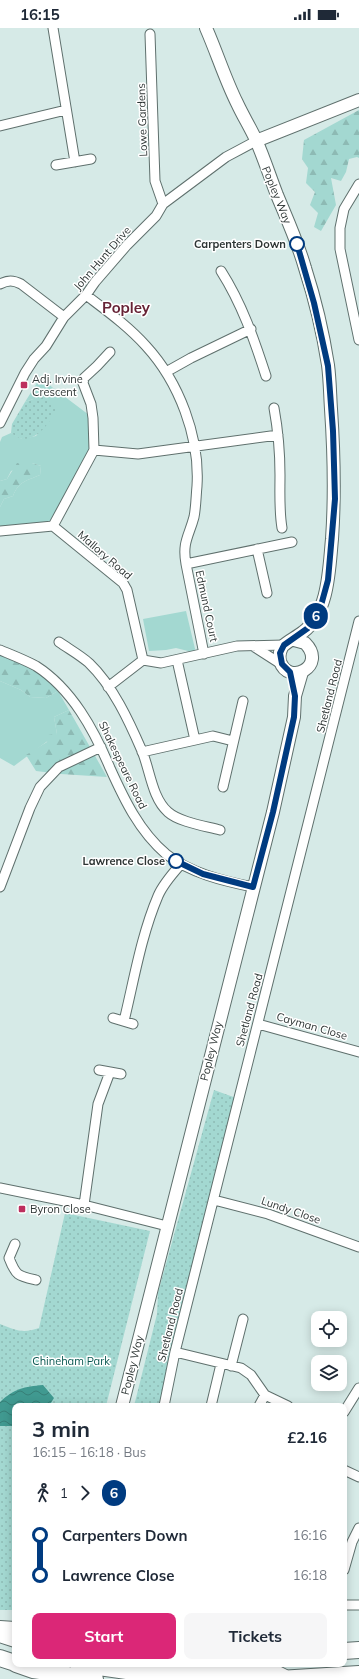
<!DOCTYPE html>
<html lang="en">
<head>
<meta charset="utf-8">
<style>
	:root { --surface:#fff; --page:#f6f6f7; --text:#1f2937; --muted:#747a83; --accent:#db2777 }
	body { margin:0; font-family:Mulish,sans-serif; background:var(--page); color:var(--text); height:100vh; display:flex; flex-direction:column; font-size:15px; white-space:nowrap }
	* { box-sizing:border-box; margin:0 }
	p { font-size:13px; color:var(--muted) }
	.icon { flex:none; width:22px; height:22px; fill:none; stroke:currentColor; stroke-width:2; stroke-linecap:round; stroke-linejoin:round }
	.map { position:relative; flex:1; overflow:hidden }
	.side { position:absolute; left:12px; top:1375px; width:335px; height:264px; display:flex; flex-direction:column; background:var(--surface); border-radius:8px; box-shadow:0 2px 10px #0003 }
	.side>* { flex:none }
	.badge { padding:0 8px; border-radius:13px; font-size:14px; line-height:26px }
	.buttons { position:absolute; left:311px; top:1283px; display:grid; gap:8px }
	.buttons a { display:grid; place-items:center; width:36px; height:36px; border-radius:8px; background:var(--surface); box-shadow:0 2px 10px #0003; font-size:20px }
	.map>.badge { position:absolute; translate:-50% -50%; box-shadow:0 0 0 2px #fff }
	.legs { display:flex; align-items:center; gap:6px; height:44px; padding:0 20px; font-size:13px }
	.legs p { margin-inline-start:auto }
	.headline { display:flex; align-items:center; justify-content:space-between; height:68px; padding:0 20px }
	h1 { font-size:22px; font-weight:700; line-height:30px }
	.button { display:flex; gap:8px; margin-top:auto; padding:8px 20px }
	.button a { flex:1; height:46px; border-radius:8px; background:var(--accent); color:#fff; font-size:16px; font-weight:700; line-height:46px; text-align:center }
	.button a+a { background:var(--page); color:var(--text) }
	ul { padding:0 20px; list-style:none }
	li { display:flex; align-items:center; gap:14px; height:40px; font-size:15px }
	li i { display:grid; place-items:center; width:6px; height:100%; margin:0 5px; background:currentColor }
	li i::after { content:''; width:10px; height:10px; margin:-5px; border:3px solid; border-radius:50%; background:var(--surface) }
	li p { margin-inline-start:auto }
	li:first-child i { background:linear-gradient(#0000 50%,currentColor 0) }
	li:last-child i { background:linear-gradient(currentColor 50%,#0000 0) }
	.status { display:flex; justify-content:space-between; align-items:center; height:28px; padding:0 20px; background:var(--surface); direction:ltr }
	.status svg { height:11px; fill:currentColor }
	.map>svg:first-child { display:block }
</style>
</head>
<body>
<div class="status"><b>16:15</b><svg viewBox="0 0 49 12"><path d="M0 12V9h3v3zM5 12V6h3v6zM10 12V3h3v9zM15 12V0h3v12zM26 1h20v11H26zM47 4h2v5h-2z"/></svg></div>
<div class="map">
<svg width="359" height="1651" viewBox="0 0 359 1651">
	<defs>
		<pattern id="forest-firs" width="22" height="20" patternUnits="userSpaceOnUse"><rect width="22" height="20" fill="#a3d8d1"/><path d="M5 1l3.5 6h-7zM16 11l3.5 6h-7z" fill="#8dbab4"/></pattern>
		<pattern id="park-dots" width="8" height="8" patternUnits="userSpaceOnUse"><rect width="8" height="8" fill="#a3d8d1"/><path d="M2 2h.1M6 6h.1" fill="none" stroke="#8dbab4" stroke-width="1.8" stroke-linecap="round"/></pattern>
		<pattern id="water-waves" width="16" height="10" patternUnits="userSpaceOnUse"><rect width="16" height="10" fill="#409990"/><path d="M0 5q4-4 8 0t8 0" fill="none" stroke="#367e76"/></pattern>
	</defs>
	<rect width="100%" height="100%" fill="#d6eae7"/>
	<!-- grass -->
	<path fill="#a3d8d1" d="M40 350 93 390 94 422 75 447 53 498 0 503V479L4 471 13 468C19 453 26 453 40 447L41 438 32 435 11 443 7 451 0 453V414L2 409 11 405 22 411 36 408 55 383 44 367 25 374Z
		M186 583 196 625 176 620 166 622 149 623 143 591Z
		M0 653 21 662 30 669 46 670 58 663 69 682 54 689 57 706 14 738 0 730Z"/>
	<!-- forest -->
	<path fill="url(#forest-firs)" d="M359 82V130L357 129 349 131 346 144 341 153 331 150 336 177 321 203 314 199 318 185 310 177 315 164 306 155 308 140 302 131 304 112Z
		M17 435H32L41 438 40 447C26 453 19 453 13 468L4 471 0 479V453L7 451Z
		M0 623 20 630 42 647 58 663 46 670 30 669 21 662 0 653Z
		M69 682 107 749 61 746 36 743 26 727 47 714 48 707 57 706 54 689Z"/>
	<!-- park -->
	<path fill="url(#park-dots)" d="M44 367 56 382C50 394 38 412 22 411 19 410 14 407 11 405L12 396 25 374Z
		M214 1062 239 1071 164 1378H134L157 1286 158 1265Z
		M65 1185 150 1203 106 1378H15V1582H0V1296C16 1302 22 1306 39 1300Z"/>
	<!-- water -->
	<path fill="url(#water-waves)" d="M43 1357 54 1370 49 1378H15V1398H0V1374C15 1360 24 1359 43 1357Z"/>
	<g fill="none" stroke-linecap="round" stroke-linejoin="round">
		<!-- street casing -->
		<g stroke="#5f706d" stroke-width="11">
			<path id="street" d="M53 0 75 134
				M150 6 155 153 163 176
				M0 98 66 82
				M56 137 91 131
				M359 156 344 181 340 200V221L359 312
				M221 243C242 276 254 311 266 348
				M0 256C8 252 13 252 21 256L64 289
				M86 267C107 283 128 298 146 318 179 354 200 409 197 458 196 468 196 479 194 489 189 508 182 514 186 536
				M166 344 191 330 251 301
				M274 380C278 402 280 424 280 447 280 465 279 482 282 500
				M0 395 25 345 34 331 46 318 64 289 86 267 95 254 127 217 156 188 163 176 226 129 256 113
				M94 422 93 390 91 376 83 355 84 350 97 338 110 324
				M53 498 94 422 138 426 278 407
				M0 503 53 498 123 555 127 562 143 632
				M257 521 267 565
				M59 614C69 621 80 627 89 635 113 658 129 693 142 723 150 742 152 770 168 784 179 794 205 798 220 802
				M253 618 281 636
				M0 622C12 627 25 632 36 638 72 661 94 702 110 740 124 771 139 803 166 826 190 845 223 853 253 859
				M204 626 186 536 292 514
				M143 632 161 635 237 618 284 617
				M177 632 195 712
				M108 659 143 632
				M142 724 213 708 233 713
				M223 759 243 673
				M0 859 30 780 40 759 59 739 101 719
				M113 990 133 996
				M124 993C134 952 141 908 158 868 163 856 173 845 181 836
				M258 996 359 1024
				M99 1042 121 1046
				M0 1160 84 1177 167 1198
				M214 1172 268 1186 359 1219
				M84 1177 98 1076 110 1044
				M15 1216 9 1230C16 1248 18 1248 36 1252
				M175 1324 241 1340 251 1347 265 1367 288 1378
				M231 1338 243 1291
				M164 1378 175 1324 359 593
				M211 1378 221 1336
				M259 1378 265 1367
				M344 1384 359 1360
				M344 1442 359 1449
				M344 1542 352 1514 359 1500
				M344 1577H359"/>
		</g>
		<!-- secondary casing -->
		<g stroke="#5f706d" stroke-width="14">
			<path id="secondary" d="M206 0C217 25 225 51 237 75 243 88 250 99 256 112 264 130 270 149 277 167 287 191 298 215 305 240 315 271 323 305 328 337 330 352 330 367 331 381 334 425 335 468 332 511 329 541 329 584 303 604 297 609 286 614 282 619 280 623 279 629 280 633 288 659 328 638 305 615L294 612
				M256 113 359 72
				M122 1378 273 784 294 689 295 668 302 644
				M0 1599 15 1600"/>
		</g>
		<!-- highway casing -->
		<g stroke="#5f706d" stroke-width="18">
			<path id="highway" d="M0 1606 15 1611
				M344 1623 359 1622
				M0 1630 15 1635
				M16 1636 33 1642 95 1651
				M78 1636 140 1645 273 1644 287 1651
				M279 1651 359 1646"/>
		</g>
		<!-- street -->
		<use href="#street" stroke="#fff" stroke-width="9"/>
		<!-- secondary -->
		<use href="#secondary" stroke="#fff" stroke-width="12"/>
		<!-- highway -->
		<use href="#highway" stroke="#fff" stroke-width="16"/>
	</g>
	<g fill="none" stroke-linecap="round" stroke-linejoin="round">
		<!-- line-1 casing -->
		<g stroke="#fff" stroke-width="9">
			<path id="line-1" d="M176 833 203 846 253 859 273 784 294 689 295 668 290 644 282 636 280 625 284 617 308 600 320 581 328 552 335 471 333 403 328 338 314 275 297 216"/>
		</g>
		<!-- line-1 -->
		<use href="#line-1" stroke="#003b80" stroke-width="6"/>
	</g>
	<!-- markers -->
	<g fill="#fff" stroke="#003b80" stroke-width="2">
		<circle cx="297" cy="216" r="7"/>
		<circle cx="176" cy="833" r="7"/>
	</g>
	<g fill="#bd2f5e" stroke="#fff" stroke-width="1.5">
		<rect x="20" y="353" width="8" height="8" rx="2"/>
		<rect x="18" y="1177" width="8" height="8" rx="2"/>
	</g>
	<g text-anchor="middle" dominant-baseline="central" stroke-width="3" stroke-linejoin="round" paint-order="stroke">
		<!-- street labels -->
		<g font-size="11" fill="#2d3534" stroke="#fff">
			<text transform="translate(142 92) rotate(-92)">Lowe Gardens</text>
			<text transform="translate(277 167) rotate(68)">Popley Way</text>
			<text transform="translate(102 230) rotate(-49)">John Hunt Drive</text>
			<text transform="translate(105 527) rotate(41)">Mallory Road</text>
			<text transform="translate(207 578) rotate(78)">Edmund Court</text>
			<text transform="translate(329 668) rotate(-76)">Shetland Road</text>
			<text transform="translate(123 737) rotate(64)">Shakespeare Road</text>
			<text transform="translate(249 982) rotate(-75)">Shetland Road</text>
			<text transform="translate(312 998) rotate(16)">Cayman Close</text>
			<text transform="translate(211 1023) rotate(-76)">Popley Way</text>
			<text transform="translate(291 1182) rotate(19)">Lundy Close</text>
			<text transform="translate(170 1297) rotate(-76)">Shetland Road</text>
			<text transform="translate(132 1337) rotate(-76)">Popley Way</text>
		</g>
		<!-- stop labels -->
		<g font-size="11" font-weight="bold" fill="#2d3534" stroke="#fff" text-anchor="end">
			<text x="286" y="216">Carpenters Down</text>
			<text x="165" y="833">Lawrence Close</text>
		</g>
		<!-- poi labels -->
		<g font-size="11" fill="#2d3534" stroke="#fff" text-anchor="start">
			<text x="32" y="351">Adj. Irvine<tspan x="32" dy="13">Crescent</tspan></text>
			<text x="30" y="1181">Byron Close</text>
		</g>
		<!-- park labels -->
		<g font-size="11" fill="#085750" stroke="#fff">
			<text x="71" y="1333">Chineham Park</text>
		</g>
		<!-- district labels -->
		<g font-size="15" font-weight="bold" fill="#662235" stroke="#fff">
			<text x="126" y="279">Popley</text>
		</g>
	</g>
</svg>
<div class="buttons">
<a><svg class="icon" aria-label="locate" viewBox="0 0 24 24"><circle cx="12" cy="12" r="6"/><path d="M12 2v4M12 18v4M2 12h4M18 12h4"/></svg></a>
<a><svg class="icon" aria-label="layers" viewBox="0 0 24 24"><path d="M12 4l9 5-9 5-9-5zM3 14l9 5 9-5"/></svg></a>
</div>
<b class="badge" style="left:316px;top:588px;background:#003b80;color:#fff">6</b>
<section class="side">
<div class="headline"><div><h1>3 min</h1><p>16:15 – 16:18 · Bus</p></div><b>£2.16</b></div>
<div class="legs"><svg class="icon" aria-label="walk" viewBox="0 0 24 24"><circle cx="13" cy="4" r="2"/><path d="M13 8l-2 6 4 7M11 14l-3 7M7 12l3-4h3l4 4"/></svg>1<svg class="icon" aria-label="forward" viewBox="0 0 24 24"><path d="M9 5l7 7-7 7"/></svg><b class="badge" style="background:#003b80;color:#fff">6</b></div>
<ul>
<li><i style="color:#003b80"></i><b>Carpenters Down</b><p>16:16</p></li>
<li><i style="color:#003b80"></i><b>Lawrence Close</b><p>16:18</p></li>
</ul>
<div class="button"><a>Start</a><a>Tickets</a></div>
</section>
</div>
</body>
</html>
